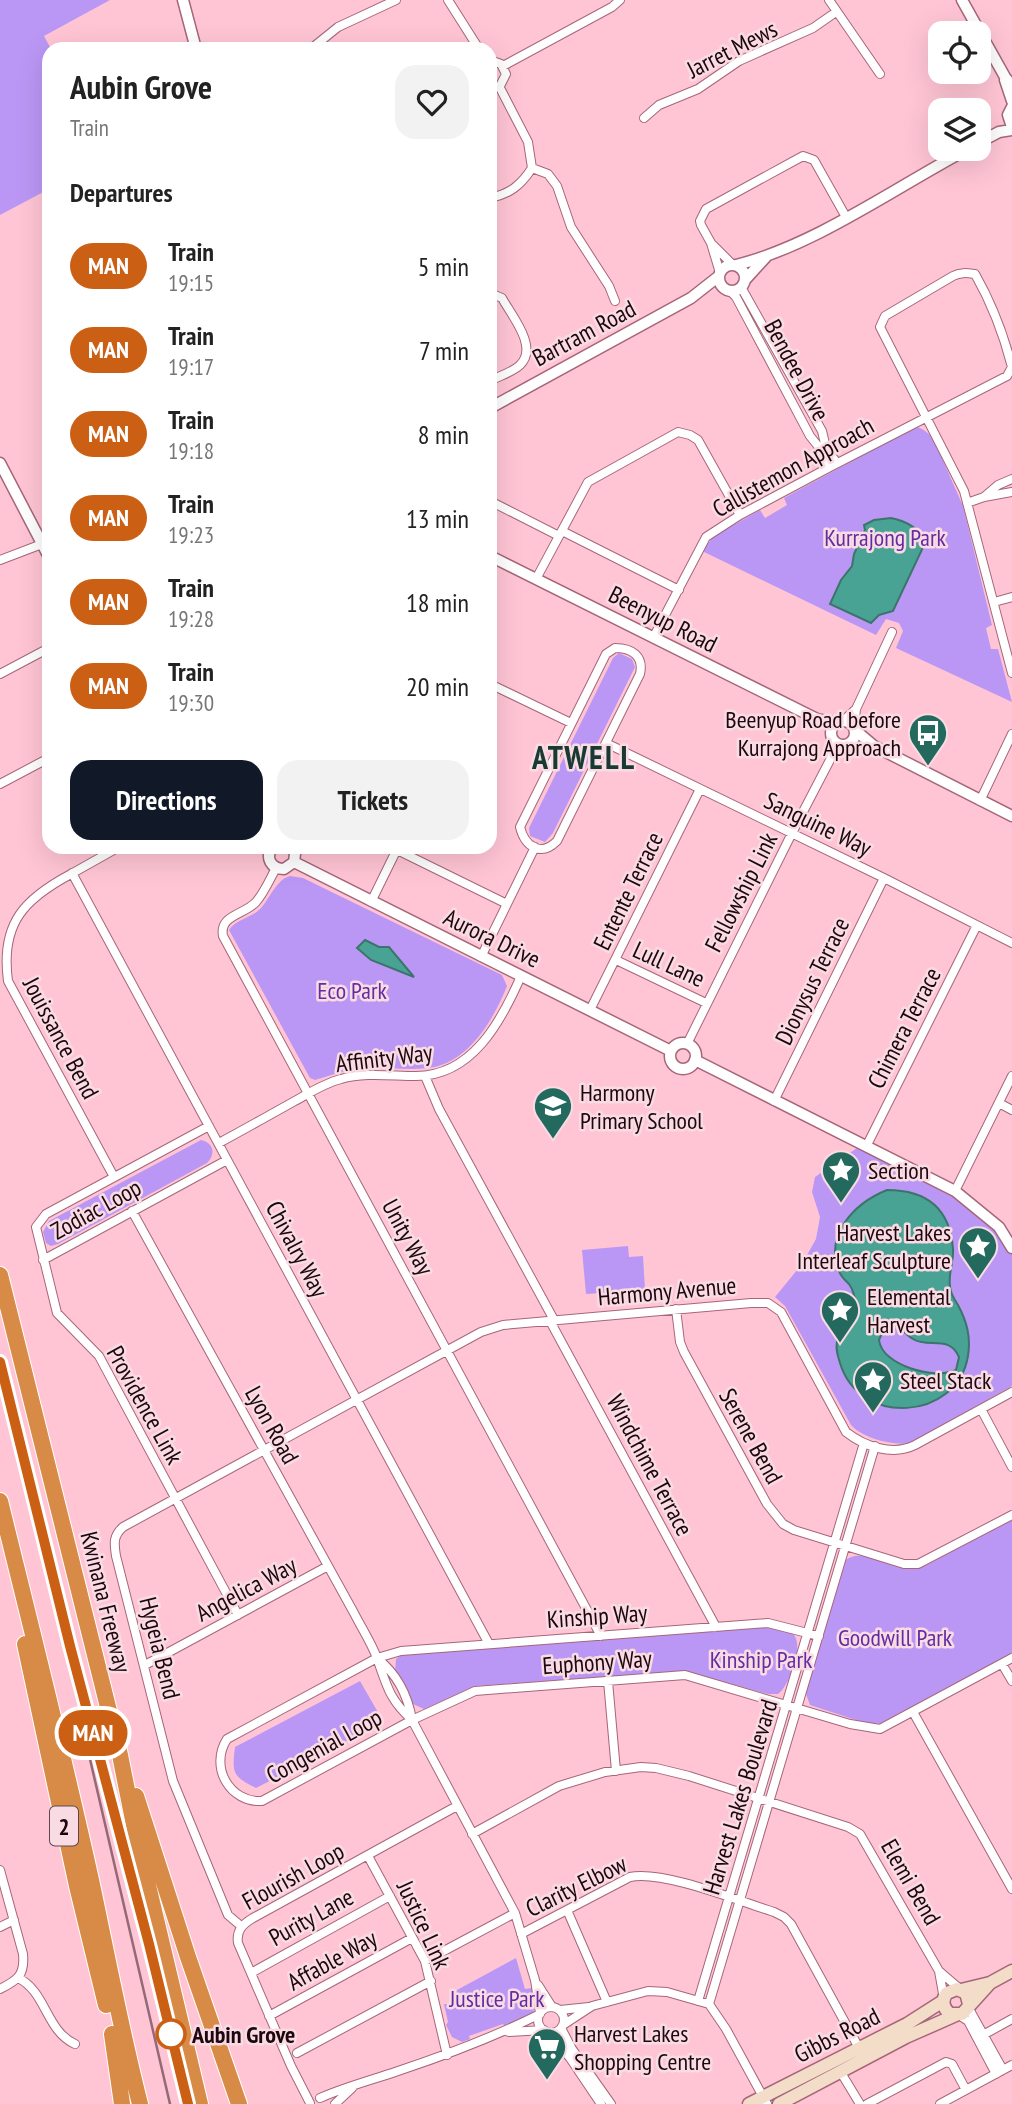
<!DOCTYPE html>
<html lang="en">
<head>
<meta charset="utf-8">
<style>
	:root { --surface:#fff; --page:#f2f2f2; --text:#222; --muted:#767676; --accent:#111827 }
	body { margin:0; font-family:"PT Sans Narrow",sans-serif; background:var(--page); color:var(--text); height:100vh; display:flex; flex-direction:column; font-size:26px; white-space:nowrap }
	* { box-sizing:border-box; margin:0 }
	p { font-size:23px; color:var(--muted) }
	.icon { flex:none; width:38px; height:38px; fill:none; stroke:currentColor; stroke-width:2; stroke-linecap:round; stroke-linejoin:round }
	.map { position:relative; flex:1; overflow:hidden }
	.sheet { position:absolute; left:42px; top:42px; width:455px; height:812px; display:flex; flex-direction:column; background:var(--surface); border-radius:21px; box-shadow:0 7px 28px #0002 }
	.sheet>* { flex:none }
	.badge { padding:0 14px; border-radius:23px; font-size:24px; line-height:46px }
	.tools { position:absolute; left:928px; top:21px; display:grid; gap:14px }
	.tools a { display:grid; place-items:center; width:63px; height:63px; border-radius:14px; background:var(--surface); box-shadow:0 7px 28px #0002; font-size:35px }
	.map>.badge { position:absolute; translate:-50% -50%; box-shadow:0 0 0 4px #fff }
	h2 { padding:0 28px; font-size:26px; line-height:63px }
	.round { display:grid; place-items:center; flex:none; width:74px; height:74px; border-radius:21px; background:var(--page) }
	.headline { display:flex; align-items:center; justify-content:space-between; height:119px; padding:0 28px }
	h1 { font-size:33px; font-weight:600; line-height:52px }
	.primary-button { display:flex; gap:14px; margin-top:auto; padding:14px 28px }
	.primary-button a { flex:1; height:80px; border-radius:21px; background:var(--accent); color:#fff; font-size:28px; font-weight:600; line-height:80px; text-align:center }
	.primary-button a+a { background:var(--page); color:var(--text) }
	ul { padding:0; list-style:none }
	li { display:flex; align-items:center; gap:21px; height:84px; padding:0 28px }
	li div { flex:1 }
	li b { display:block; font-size:26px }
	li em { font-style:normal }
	li .badge { min-width:77px; font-weight:700; text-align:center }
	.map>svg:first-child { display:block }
</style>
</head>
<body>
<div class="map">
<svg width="1012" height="2104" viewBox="0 0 1012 2104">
	<rect width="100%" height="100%" fill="#ffc5d5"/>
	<!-- green -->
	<path fill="#bb97f5" d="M0 0H110L44 36 51 49 49 189 0 215Z
		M915 427C924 428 929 434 934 440L963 506 992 625 986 628 991 649H998L1012 702 896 648 903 631 899 623 886 619 876 635 702 551 714 536 760 510 765 518 787 505 784 498Z
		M619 653 632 659 635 667 553 833 545 842 530 836 529 828 613 658Z
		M290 876 303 878 502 975 507 986C494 1019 468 1064 428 1068 404 1071 380 1066 357 1069 343 1071 328 1076 315 1080L310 1078 229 930C236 919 252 918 261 908 270 898 276 880 290 876Z
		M201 1140C214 1143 216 1154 207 1163L58 1244 51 1246 46 1243 43 1232 49 1221Z
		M857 1148 954 1196 999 1232 1012 1255V1386L910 1443C893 1446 862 1438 851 1425L785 1306 775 1297 802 1264 816 1239 820 1217 812 1192 815 1177Z
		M628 1246 629 1257 643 1256 645 1290 586 1294 582 1250Z
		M1012 1519V1653L881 1723 868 1724 810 1705 805 1691 843 1562C860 1546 884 1565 904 1568 912 1569 919 1567 927 1565Z
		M755 1627C767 1627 784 1626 793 1634 805 1644 789 1687 778 1694H768L685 1671 475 1686 424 1709 413 1704 395 1672 396 1659 403 1654Z
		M360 1681 383 1721 315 1758 256 1788C232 1776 232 1773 235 1747Z
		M516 1958 525 1989 532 1988 535 2005 533 2013 505 2027 503 2024 469 2036 470 2039 462 2042 452 2037 446 2025 448 2022 444 2004H456L457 1990Z"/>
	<!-- water -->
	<path fill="#49a394" stroke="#3c746c" stroke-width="2" fill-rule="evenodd" d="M891 518C906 521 918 527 926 541L893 611 879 615 871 623 830 604 841 580 852 566 854 554 865 530 864 525 874 520Z
		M365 940 379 947H389L414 977 371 960 357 948Z
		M887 1190C927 1190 950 1208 953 1249 954 1261 948 1273 950 1286 950 1293 954 1299 958 1305 967 1322 971 1337 968 1356 957 1421 859 1427 840 1363 837 1354 835 1346 838 1337 841 1328 851 1320 856 1311 855 1301 855 1292 849 1284 845 1280 841 1277 839 1271 824 1234 855 1203 887 1190ZM894 1325C902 1328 906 1335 913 1339 928 1349 949 1334 959 1357L956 1370C936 1380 882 1366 879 1340L883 1331Z"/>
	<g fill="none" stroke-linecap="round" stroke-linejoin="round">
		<!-- minor casing -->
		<g stroke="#a66679" stroke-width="10">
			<path id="minor" d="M448 0 479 49
				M829 0 880 74
				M312 48 338 27 396 0
				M490 60 501 64 506 74 500 86 490 88
				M503 66 612 7 620 0
				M644 118 659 105 698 89 739 61 813 28 836 12
				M532 168 548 174 557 186 571 227 609 286 615 301
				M490 198C510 194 521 185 532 168L528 142 499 86
				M713 245 732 264
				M720 273 711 243 701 225 700 221 706 209 803 156 814 160 846 217
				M741 287 822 431 826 448 837 463
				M730 291 736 297 810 436 822 451 830 467
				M490 293 502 298C511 315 539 347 520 365 513 372 499 376 490 381
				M984 497 998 485 1012 479
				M490 501 559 536
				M967 503 984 497 1012 492
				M562 531 679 590
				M0 560 42 544
				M536 579 588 482 678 432 690 435 698 440 740 515
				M994 602 1012 597
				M653 638 706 537 740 515 830 467 1007 376 1012 367C1004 336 991 302 975 274 967 273 960 272 953 276L885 316 880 327 964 491 1012 673
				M615 648C632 648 644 656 640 674L557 841C541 857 525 847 520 827L606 654Z
				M0 674 49 648
				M490 684 571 723
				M843 721 856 709
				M854 727 856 709 892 632
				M606 743 884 878 1012 943
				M831 758 833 740
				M0 784 49 758
				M980 801 1012 734
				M391 847 507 904
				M276 868C270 879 264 893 256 902 244 915 219 915 223 936L601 1636
				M72 873 489 1644
				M371 902 398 847
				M481 957 535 847
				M616 960 706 1003
				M590 1010 700 789
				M687 1044 792 833 831 758 842 745
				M425 1076 439 1109 554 1320
				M774 1101 884 878
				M999 1103 1012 1110
				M209 1126 46 1214 36 1227 57 1313 99 1356 238 1615
				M219 1143C243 1130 268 1116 293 1102 308 1094 324 1083 341 1079 364 1072 392 1076 416 1076 472 1076 501 1022 521 976
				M866 1147 976 927
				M114 1177 8 981C0 922 26 898 71 874 87 865 103 856 119 847
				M955 1191 1012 1076
				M132 1211 354 1613C361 1627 371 1642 377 1658 387 1686 389 1699 412 1720L515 1913 535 1980 540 2013
				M43 1260 227 1160
				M676 1309 680 1342 684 1352 767 1504 783 1524 794 1530 904 1564H918L1012 1515
				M550 1321 716 1627
				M981 1409 1012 1467
				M819 1636 768 1623 401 1651 377 1658 227 1739C209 1767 230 1803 262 1801L412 1720 475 1691 685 1675 850 1724 880 1729 1012 1658
				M377 1658C397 1674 408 1696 412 1720
				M1002 1664 1012 1681
				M145 1665 328 1566
				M608 1681 616 1771
				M913 1712 1012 1889
				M472 1834 559 1786 605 1772 641 1767 656 1768 689 1776 848 1827 860 1834 939 1971 960 1989
				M368 1856 425 1961 447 2055
				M0 1870 23 1954C25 1975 18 1980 0 1989
				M567 1910 607 2002
				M241 1926 228 1915 173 1781 116 1556C114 1543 113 1536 123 1527L481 1332 503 1325 751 1303H768L781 1312 846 1432C865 1447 893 1456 915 1445L1012 1392
				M0 1927 14 1920
				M521 1934 630 1877C663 1870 739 1901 774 1912L784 1917 791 1924 859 2048
				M425 1961 515 1913
				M939 1971 944 1999
				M251 1973 390 1896
				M18 1978C46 1991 46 2031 75 2044
				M538 1985 552 2007
				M698 2001 864 1443
				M709 2004 875 1446
				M968 2007 1003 2070
				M538 2020a13 13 0 1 1 26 0a13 13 0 1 1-26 0Z
				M560 2010 589 2007
				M959 2015 968 2021 996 2074
				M269 2016 412 1938
				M563 2025 592 2006 648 1991 667 1992 709 2004 726 2029 767 2104
				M561 2028 572 2049 611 2104
				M509 2032 544 2030
				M548 2032 570 2058 601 2104
				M983 2035 1012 2019
				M297 2053 431 1981
				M840 2071 860 2104
				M320 2098C345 2087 372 2080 398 2071 446 2055 494 2037 540 2014
				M310 2103 291 2066 238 1943C236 1930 243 1924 253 1918L457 1806
				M335 2104 352 2088
				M867 2104 946 2062 952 2064 966 2090
				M940 2104 1012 2065"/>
		</g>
		<!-- tertiary casing -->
		<g stroke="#a66679" stroke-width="13">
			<path id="tertiary" d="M183 0 196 49
				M962 0 1005 77 1012 86
				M1005 80 1012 101
				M1012 107 1008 115 1012 127
				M978 143 999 132 1012 130
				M719 278a13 13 0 1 1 26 0a13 13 0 1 1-26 0Z
				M736 265C814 246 896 187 968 149
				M745 280 766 257
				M490 408 691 298 719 276
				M0 463 49 557
				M490 556 817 719 837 723
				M831 733a12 12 0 1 1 24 0a12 12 0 1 1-24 0Z
				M855 730 874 746 1012 816
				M272 847C265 858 271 869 284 869L294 862 295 854 292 847
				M294 862 671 1051
				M670 1056a13 13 0 1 1 26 0a13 13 0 1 1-26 0Z
				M695 1060 955 1191 999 1227 1012 1248"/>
		</g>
		<!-- secondary casing -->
		<g stroke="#a66679" stroke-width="15">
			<path id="secondary" d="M961 1990 990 1983 1012 1971
				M969 2004 966 1993 957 1989 947 1993C941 2000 943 2008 950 2014H962L990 1983
				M749 2104 907 2024 943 2001
				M779 2104 906 2037 956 2015"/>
		</g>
		<!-- motorway casing -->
		<g stroke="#fff" stroke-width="18">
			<path id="motorway" d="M0 1275 120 1755 136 1835 200 2104
				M0 1501C31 1627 63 1753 91 1880 107 1955 121 2030 140 2104
				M25 1644 77 1886 106 2005
				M136 1796 188 1957 239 2104
				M112 2034 122 2104"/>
		</g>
		<!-- minor -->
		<use href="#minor" stroke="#fff" stroke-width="8"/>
		<!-- tertiary -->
		<use href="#tertiary" stroke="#fff" stroke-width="10"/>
		<!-- secondary -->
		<use href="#secondary" stroke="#f3dcc8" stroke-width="12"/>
		<!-- motorway -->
		<use href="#motorway" stroke="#d88b46" stroke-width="16"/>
		<!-- rail -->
		<path stroke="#946a77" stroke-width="2.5" d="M0 1362 70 1646 149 1944 188 2104
			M86 1742 170 2104"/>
	</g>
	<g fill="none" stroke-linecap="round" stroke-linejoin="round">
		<!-- line casing -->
		<g stroke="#fff" stroke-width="16">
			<path id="line" d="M0 1362 70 1646 149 1944 188 2104"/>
		</g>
		<!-- line -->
		<use href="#line" stroke="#cb6015" stroke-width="10"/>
	</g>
	<!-- icons -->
	<defs>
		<g id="bus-pin" transform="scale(2.0125)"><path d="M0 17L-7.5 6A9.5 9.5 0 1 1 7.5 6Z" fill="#23695e" stroke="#f9dce3"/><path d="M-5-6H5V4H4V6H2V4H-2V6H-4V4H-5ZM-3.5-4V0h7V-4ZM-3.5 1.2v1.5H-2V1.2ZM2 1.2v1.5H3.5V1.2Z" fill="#fff"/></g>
		<g id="school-pin" transform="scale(2.0125)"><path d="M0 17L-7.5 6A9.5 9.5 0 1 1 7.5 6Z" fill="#23695e" stroke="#f9dce3"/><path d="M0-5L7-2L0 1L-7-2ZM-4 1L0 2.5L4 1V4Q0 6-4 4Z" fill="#fff"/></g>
		<g id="sight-pin" transform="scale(2.0125)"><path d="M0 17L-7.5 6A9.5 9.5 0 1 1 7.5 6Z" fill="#23695e" stroke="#f9dce3"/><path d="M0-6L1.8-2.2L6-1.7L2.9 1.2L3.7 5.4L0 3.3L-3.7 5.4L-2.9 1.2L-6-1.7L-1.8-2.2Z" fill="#fff"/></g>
		<g id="supermarket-pin" transform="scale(2.0125)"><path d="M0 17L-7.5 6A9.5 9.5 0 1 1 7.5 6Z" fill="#23695e" stroke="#f9dce3"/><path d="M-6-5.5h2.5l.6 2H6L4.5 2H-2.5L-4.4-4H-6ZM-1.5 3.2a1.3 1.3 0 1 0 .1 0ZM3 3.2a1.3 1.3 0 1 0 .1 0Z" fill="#fff"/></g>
	</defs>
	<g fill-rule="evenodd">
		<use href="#bus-pin" x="928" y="733"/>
		<use href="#school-pin" x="553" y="1106"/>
		<use href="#sight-pin" x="841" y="1170"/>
		<use href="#sight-pin" x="978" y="1246"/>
		<use href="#sight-pin" x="840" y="1310"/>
		<use href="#sight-pin" x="873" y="1380"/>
		<use href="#supermarket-pin" x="547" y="2047"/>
	</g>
	<!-- markers -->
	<circle fill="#fff" stroke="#cb6015" stroke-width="3.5" cx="171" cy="2034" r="14"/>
	<g text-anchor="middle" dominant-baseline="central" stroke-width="5" stroke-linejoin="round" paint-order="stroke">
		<!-- shield labels -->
		<rect fill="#f9dce3" stroke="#5f464e" stroke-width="2" x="50" y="1806.5" width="28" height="39" rx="5"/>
		<g font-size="23" font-weight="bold" fill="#1d060e">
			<text x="64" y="1826">2</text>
		</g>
		<!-- street labels -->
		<g font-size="24" fill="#1d060e" stroke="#f9dce3">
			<text transform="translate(732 49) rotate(-27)">Jarret Mews</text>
			<text transform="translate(584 333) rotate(-28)">Bartram Road</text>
			<text transform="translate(797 370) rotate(62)">Bendee Drive</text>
			<text transform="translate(793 467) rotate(-29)">Callistemon Approach</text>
			<text transform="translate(663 619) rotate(27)">Beenyup Road</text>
			<text transform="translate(818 824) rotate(26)">Sanguine Way</text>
			<text transform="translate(628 891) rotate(-64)">Entente Terrace</text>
			<text transform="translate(741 892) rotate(-63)">Fellowship Link</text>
			<text transform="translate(492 938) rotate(26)">Aurora Drive</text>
			<text transform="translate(669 964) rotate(25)">Lull Lane</text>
			<text transform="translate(812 981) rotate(-64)">Dionysus Terrace</text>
			<text transform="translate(904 1028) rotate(-63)">Chimera Terrace</text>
			<text transform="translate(61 1038) rotate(62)">Jouissance Bend</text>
			<text transform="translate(384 1058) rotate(-7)">Affinity Way</text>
			<text transform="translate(96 1209) rotate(-29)">Zodiac Loop</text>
			<text transform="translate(408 1237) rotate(62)">Unity Way</text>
			<text transform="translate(297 1249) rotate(62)">Chivalry Way</text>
			<text transform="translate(667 1291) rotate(-5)">Harmony Avenue</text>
			<text transform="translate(145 1405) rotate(61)">Providence Link</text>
			<text transform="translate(272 1425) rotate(61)">Lyon Road</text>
			<text transform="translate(751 1436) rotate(61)">Serene Bend</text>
			<text transform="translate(650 1465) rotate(62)">Windchime Terrace</text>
			<text transform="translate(246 1589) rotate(-28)">Angelica Way</text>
			<text transform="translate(106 1602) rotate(76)">Kwinana Freeway</text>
			<text transform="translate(597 1616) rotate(-4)">Kinship Way</text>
			<text transform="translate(160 1648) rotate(76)">Hygeia Bend</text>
			<text transform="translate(597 1662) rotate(-4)">Euphony Way</text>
			<text transform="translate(324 1746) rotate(-29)">Congenial Loop</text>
			<text transform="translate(740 1797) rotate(-73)">Harvest Lakes Boulevard</text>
			<text transform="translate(293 1876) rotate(-29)">Flourish Loop</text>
			<text transform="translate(911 1882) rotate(60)">Elemi Bend</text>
			<text transform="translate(576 1886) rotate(-26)">Clarity Elbow</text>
			<text transform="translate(311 1917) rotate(-29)">Purity Lane</text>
			<text transform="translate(424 1925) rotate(65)">Justice Link</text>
			<text transform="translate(332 1960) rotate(-29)">Affable Way</text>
			<text transform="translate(837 2035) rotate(-27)">Gibbs Road</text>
		</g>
		<!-- park labels -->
		<g font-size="24" fill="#632ca2" stroke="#f9dce3">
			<text x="885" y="537">Kurrajong Park</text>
			<text x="352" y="990">Eco Park</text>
			<text x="895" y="1637">Goodwill Park</text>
			<text x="761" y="1659">Kinship Park</text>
			<text x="497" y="1998">Justice Park</text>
		</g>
		<!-- poi labels -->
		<g font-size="24" fill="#1d060e" stroke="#f9dce3" text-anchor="start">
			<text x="901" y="719" text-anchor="end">Beenyup Road before<tspan x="901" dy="28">Kurrajong Approach</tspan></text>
			<text x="580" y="1092">Harmony<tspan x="580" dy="28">Primary School</tspan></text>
			<text x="868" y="1170">Section</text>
			<text x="951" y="1232" text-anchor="end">Harvest Lakes<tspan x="951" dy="28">Interleaf Sculpture</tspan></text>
			<text x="867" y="1296">Elemental<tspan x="867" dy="28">Harvest</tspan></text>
			<text x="900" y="1380">Steel Stack</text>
			<text x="574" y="2033">Harvest Lakes<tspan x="574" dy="28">Shopping Centre</tspan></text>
		</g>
		<!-- stop labels -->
		<g font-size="24" font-weight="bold" fill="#1d060e" stroke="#f9dce3" text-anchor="start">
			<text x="192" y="2034">Aubin Grove</text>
		</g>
		<!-- district labels -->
		<g font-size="32" font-weight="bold" letter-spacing="2" fill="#193933" stroke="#f9dce3">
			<text x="584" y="757">ATWELL</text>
		</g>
	</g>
</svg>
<div class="tools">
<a><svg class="icon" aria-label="locate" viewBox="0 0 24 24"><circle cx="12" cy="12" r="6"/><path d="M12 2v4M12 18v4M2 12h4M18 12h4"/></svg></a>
<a><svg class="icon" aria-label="layers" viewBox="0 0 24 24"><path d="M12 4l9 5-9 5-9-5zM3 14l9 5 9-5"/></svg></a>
</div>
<b class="badge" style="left:93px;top:1733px;background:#cb6015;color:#fff">MAN</b>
<section class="sheet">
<div class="headline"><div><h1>Aubin Grove</h1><p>Train</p></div><a class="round"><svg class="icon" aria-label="heart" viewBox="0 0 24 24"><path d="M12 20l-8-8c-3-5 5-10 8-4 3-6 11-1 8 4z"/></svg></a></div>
<h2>Departures</h2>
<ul>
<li><span class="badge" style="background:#cb6015;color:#fff">MAN</span><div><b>Train</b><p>19:15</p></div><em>5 min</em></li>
<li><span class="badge" style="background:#cb6015;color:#fff">MAN</span><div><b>Train</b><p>19:17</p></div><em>7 min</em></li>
<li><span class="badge" style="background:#cb6015;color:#fff">MAN</span><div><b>Train</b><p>19:18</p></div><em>8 min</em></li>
<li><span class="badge" style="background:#cb6015;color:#fff">MAN</span><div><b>Train</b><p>19:23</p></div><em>13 min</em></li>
<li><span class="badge" style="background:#cb6015;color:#fff">MAN</span><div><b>Train</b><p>19:28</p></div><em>18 min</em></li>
<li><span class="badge" style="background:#cb6015;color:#fff">MAN</span><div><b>Train</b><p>19:30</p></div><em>20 min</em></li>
</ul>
<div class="primary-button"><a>Directions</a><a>Tickets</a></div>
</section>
</div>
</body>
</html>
